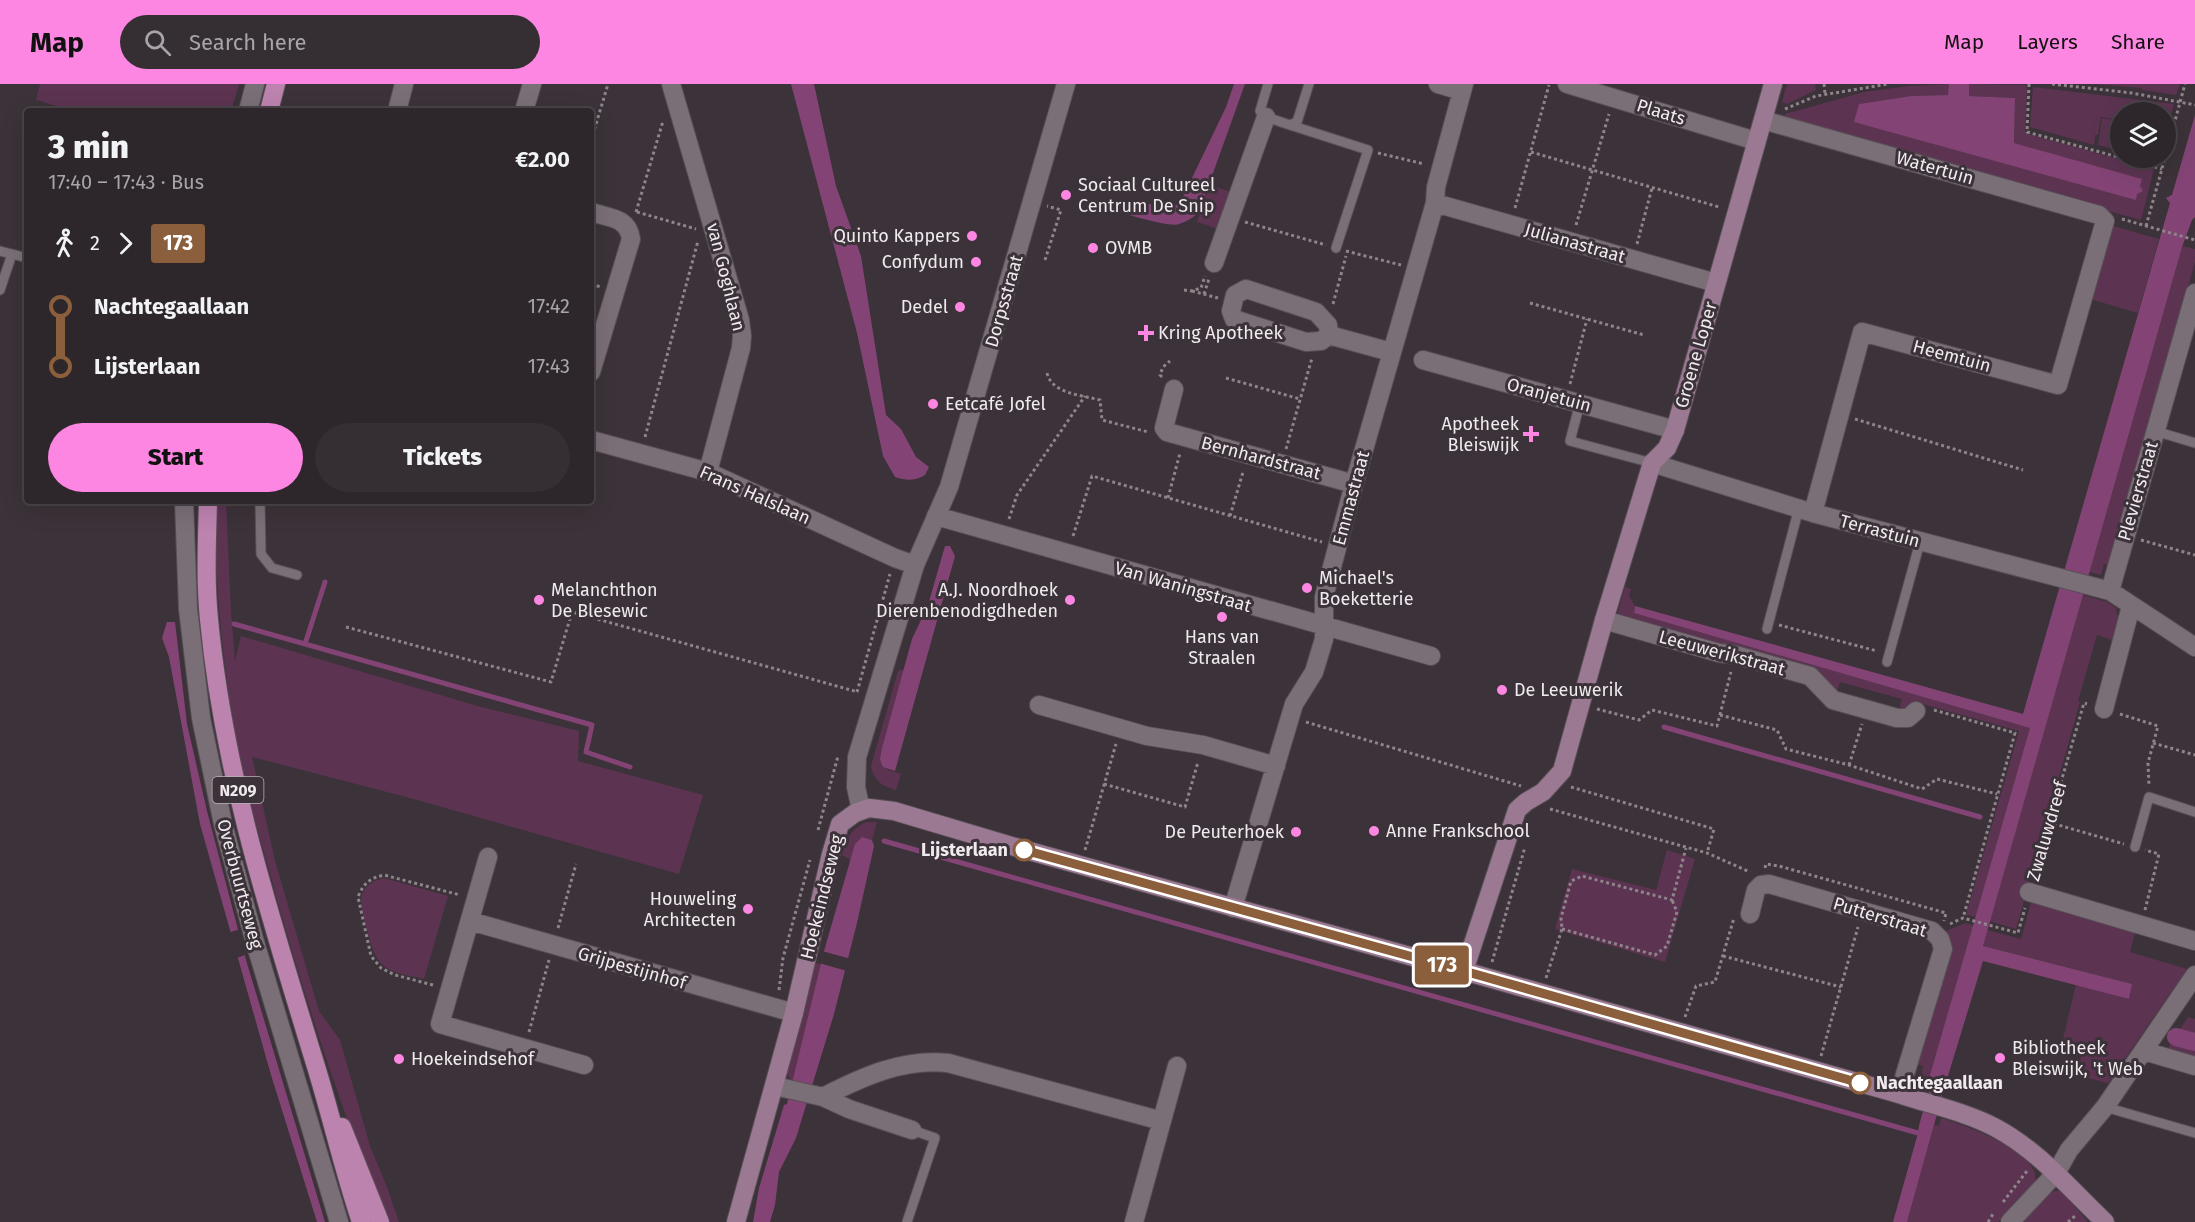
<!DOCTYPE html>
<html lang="en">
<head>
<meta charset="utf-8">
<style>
	:root { --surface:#2d262b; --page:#352e33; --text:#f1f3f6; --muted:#a7a5a9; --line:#484347; --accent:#fd86e2 }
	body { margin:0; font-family:"Fira Sans",sans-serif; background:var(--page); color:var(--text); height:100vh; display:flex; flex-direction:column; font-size:22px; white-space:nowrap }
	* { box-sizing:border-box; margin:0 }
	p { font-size:20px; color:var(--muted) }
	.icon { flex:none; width:33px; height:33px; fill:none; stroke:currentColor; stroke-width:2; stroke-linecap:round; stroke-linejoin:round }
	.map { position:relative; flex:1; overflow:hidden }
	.panel { position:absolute; left:24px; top:24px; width:570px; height:396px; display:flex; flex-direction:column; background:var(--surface); border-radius:6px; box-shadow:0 6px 24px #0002,0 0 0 2px var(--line) }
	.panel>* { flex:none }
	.badge { padding:0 12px; border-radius:4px; font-size:21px; line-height:39px }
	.tools { position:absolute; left:2110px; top:18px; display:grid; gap:12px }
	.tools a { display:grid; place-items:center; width:66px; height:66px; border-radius:50%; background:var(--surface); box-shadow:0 6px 24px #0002,0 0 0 2px var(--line); font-size:30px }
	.map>.badge { position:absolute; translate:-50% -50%; box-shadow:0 0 0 3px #fff }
	.legs { display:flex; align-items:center; gap:9px; height:66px; padding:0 24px; font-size:20px }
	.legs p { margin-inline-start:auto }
	.head { display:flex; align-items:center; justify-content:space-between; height:102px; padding:0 24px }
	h1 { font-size:33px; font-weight:800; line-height:45px }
	.cta { display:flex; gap:12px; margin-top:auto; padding:12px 24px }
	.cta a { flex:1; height:69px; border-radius:36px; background:var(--accent); color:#111; font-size:24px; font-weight:800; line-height:69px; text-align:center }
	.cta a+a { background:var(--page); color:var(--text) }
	ul { padding:0 24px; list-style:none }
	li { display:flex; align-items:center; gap:21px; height:60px; font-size:22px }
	li i { display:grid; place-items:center; width:9px; height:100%; margin:0 8px; background:currentColor }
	li i::after { content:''; width:15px; height:15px; margin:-8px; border:4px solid; border-radius:50%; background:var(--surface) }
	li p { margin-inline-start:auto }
	li:first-child i { background:linear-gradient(#0000 50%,currentColor 0) }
	li:last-child i { background:linear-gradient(currentColor 50%,#0000 0) }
	header { display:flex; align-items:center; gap:36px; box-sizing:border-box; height:84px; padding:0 30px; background:var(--accent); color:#111 }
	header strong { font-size:28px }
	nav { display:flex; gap:33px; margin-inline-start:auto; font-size:21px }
	.search { width:420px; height:54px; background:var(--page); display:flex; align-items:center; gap:15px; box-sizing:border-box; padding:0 21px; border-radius:33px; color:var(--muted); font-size:22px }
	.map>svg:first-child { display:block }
</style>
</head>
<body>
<header>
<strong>Map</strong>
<div class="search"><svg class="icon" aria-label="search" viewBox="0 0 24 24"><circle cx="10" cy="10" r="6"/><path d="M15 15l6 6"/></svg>Search here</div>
<nav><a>Map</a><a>Layers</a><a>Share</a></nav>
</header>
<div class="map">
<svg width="2195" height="1138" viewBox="0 0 2195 1138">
	<rect width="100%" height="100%" fill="#3c3239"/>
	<!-- green -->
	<path fill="#5c3452" d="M40 0H239L231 27H74L36 16Z
		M1787 0H1815L1816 6 1787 20 1782 18Z
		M1949 0V11L1911 12 1859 20 2137 110 2141 95 2014 59 2015 14 1969 12V0L2025 1 2027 4 2025 49 2154 85 2141 136 1784 36 1785 30 1864 8 1909 2Z
		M2094 0H2180L2176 11 2142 6V4Z
		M2033 3 2174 20 2166 48V28H2121V36L2101 33 2098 51H2095L2094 61 2030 43Z
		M2102 34 2121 37V67L2098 61Z
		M1209 101 1235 109 1222 146 1197 138Z
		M2110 141 2159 155 2138 229 2090 215Z
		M2182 162 2195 165V178L2109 481 2104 480 2101 491 2089 488Z
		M215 417H226L231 528 235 577 241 552 481 623 579 647 578 677 703 711 679 790 410 714 252 673 275 777 319 927 340 956 370 1062 387 1103 399 1138H386C344 1032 308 925 277 815 266 774 253 733 244 692 224 601 215 510 215 417Z
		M1625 503 1631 505 1629 512 1635 522 1634 529 2031 644 1977 833 1966 831 2019 647 1919 619 1898 629 1902 615 1840 598 1836 611 1812 588 1617 532Z
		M2082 511 2107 518 2116 524 2117 531 2119 533 2115 557 2097 551 2078 617 2080 618 2016 845 1989 837Z
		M904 585 882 664 888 686 901 690 896 706C882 702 874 697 871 682L898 587Z
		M866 738H877L872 756 862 753 855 760 851 776 842 771C846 755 850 746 866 738Z
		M1667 766 1695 775 1665 878 1555 845 1572 785 1656 806Z
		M384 794 448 812 424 895C388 887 378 888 368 850 365 838 361 825 361 813 365 801 372 797 384 794Z
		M2033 811 2136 845 2130 868 2187 885 2108 999 2076 991 2081 972 2065 962 2063 955 2076 900 2129 915 2132 900 1983 862 1987 846 2021 855Z
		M1966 839 1974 842 1930 991 1932 1002 1921 995 1923 982 1915 980 1946 847Z
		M815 879 821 880 794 998 785 989Z
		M2188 933 2195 935V976L2166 967Z
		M1941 1034C1963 1041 2048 1069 2034 1102 2029 1114 2008 1129 1998 1138H1907L1934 1041 1939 1042Z
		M2055 1107H2061L2088 1138H2021L2049 1109Z"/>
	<!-- water -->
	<path fill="#834475" d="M791 0H814L836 102 861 172 886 331 901 345 916 373 929 383 925 391C914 397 907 397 895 393L883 372 857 249Z
		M1234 0H1245L1199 128C1194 133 1186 138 1179 140 1171 144 1126 130 1115 127L1118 116 1171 123 1180 119 1226 23Z
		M1949 0H1969V12L2015 14 2014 59 2142 95 2140 102 2143 107 2137 110 2136 116 1854 38 1859 20 1911 12 1948 11Z
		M2195 31V133L2192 136 2182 163 1983 862 2132 900 2129 915 1983 877 1944 1005 1907 1138H1893L1918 1049C1920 1029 1932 1011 1930 991L2030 644 1634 529 1635 522 2023 630 2170 119 2166 114 2172 111Z
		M945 462H950L955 472 895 687 883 683 880 675 882 664 912 555 928 521Z
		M167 538H175L187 640 207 727 246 876 325 1138H317L271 991 200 740 169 573 162 554Z
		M862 753 872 756 874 762 857 839 834 930 796 1054 779 1088 775 1121 770 1138H753L759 1104 784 1021 787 1020 824 867 855 760Z"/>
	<!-- pier -->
	<path fill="#3c3239" d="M241 845 248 870 234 875 227 849Z
		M822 867 851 875 847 887 819 879Z"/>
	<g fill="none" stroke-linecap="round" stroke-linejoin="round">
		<!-- stream -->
		<path stroke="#834475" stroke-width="5" d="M234 540 592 641 586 668 630 683
			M305 560 325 498
			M1664 643 1980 733
			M884 757 1918 1049"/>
		<!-- canal -->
		<path stroke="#834475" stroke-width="18" d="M2176 953 2195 958"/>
		<!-- lane casing -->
		<g stroke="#584f56" stroke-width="11">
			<path id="lane" d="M1268 0 1260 27 1266 33 1290 41 1297 38 1309 0
				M1290 41 1368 66 1336 164
				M0 167 12 170
				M0 206 12 170 27 174
				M1580 319 1570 357 1652 379
				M2155 347 2195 359
				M260 417 261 470 272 484 297 491
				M1767 545 1799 424
				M1887 578 1920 458
				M2135 763 2149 713 2195 728
				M2105 1023 2195 1049
				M907 1138 935 1054 912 1046"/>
		</g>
		<!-- street casing -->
		<g stroke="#584f56" stroke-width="20">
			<path id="street" d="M671 0 740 236 742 252 741 264 708 388
				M1438 0 1462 7
				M1567 0 1756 57
				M248 27 255 0
				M397 27 404 0
				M524 27 532 0
				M1763 36 2099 131 2105 137 2058 301 1862 248 1813 429
				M1435 119 1716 199
				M591 128C609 134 628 133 631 155L591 288
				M1214 179 1266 33
				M1246 205 1316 228 1328 241 1329 251 1321 257 1306 258 1234 235 1231 227 1235 211Z
				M2195 209 2110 507 2195 563
				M1329 251 1391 268
				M1423 276 1675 346
				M1174 305 1164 344 1167 348 1354 400
				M591 356 708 388 895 474 915 481
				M1652 379 1813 429 2110 507
				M184 417 188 525 201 634 223 740 254 855 339 1138
				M936 432 1431 572
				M1604 536 1719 569 1735 571 1810 592 1833 616 1897 634H1908L1916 627
				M1039 621 1147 652 1203 661 1276 682
				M2104 625 2131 522
				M861 726 856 703 857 673 915 481 949 403 1066 0
				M488 773 440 940 584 981
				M2029 808 2195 857
				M1233 824 1294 620 1314 588 1324 555V513L1354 400 1435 119 1436 103 1464 0
				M1750 830 1756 806 1761 801 1769 800 1932 847 1940 855 1943 865 1899 1010
				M470 837 794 929
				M2144 967 2195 982
				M775 1002 823 1013 849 1025 912 1046
				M823 1013C862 993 903 974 948 979L1162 1037
				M1134 1138 1177 982
				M2010 1138 2056 1089 2069 1066 2105 1023 2195 891"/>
		</g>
		<!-- secondary casing -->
		<g stroke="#584f56" stroke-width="20">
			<path id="secondary" d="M1464 887 1517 726 1526 718 1543 708 1562 687 1604 536 1652 379 1667 364 1675 346 1773 0
				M736 1138 794 929 831 770 840 740 855 729 869 724 894 727 1022 765 1464 887 1899 1010C1931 1021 1966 1028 1996 1044 2039 1067 2070 1105 2105 1138"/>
		</g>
		<!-- primary casing -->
		<g stroke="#584f56" stroke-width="20">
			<path id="primary" d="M269 27 276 0
				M208 417C207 456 205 496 209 535 223 686 270 832 314 976 331 1030 343 1085 361 1138
				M342 1043 380 1138"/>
		</g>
		<!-- path -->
		<path stroke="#8d858a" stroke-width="3" stroke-dasharray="3 3" stroke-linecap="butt" d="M1824 0 1825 10
			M2029 0 2027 48 2162 85
			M2052 0 2132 9 2195 21
			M1785 25 1816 12 1888 0
			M591 57 608 0
			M1531 68 1719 123
			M1378 69 1424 80
			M2166 70 2185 0
			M1515 124 1549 1
			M636 128 663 37
			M637 128 696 145
			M2122 135 2195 156
			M1245 138 1326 161
			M1576 141 1609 30
			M2146 142 2165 74
			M1637 160 1652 104
			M1346 167 1401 181
			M1045 176 1061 126 1047 122
			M591 200 601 203
			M1184 206 1191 207 1201 204 1205 192
			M1192 207 1218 214
			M1204 210 1209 195
			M1530 219 1644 251
			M1333 220 1346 172
			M1047 289C1052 310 1082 311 1100 316L1102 336 1148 348
			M1162 293 1160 291 1163 283 1170 277
			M1226 294 1300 315
			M1570 300 1587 235
			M1855 335 2023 386
			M645 353 698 157
			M1286 365 1312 274
			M1168 414 1180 369
			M1230 432 1243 388
			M1009 435 1017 411 1085 312
			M1073 452 1092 392 1322 458
			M2141 456 2195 471
			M1779 541 1877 567
			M346 543 551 598 572 528 858 608
			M857 608 890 490
			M1597 625 1639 636 1652 626 1717 642 1731 588
			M1934 626 2015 649 1963 834
			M2120 630 2158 642 2148 679 2149 702
			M1720 631 1777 646 1786 665 1849 681 1922 705 1937 695 1997 710
			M1306 638 1521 702
			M2153 659 2195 671
			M1849 681 1862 640
			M1104 700 1185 723 1198 678
			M1571 703 1714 745 1707 769
			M1550 725 1707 769 1750 788
			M2048 738 2124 760
			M818 746 838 672
			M1085 766 1116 660
			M1765 784 1766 780 1779 782 1946 829 1944 837
			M2034 791 2084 619 2087 620
			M2145 826 2159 770 2145 766
			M1950 840 1963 834 2018 849 2025 824
			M558 844 576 780
			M1562 845 1655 871 1667 862 1677 828 1672 816
			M1723 872 1841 903
			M1492 878 1525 763
			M1546 894 1562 845 1561 834 1571 797 1582 792 1672 816 1686 764
			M433 901 395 891 381 884 371 872 358 813C363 800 370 794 384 791L460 811
			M779 906 783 874 810 776
			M1685 933 1696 902 1715 898 1734 834
			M529 948 549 876
			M1821 972 1858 843
			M2003 1118 2027 1087
			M1988 1138 1993 1130
			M2068 1138 2075 1132"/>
		<!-- lane -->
		<use href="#lane" stroke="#7a6f77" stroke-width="9"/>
		<!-- street -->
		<use href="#street" stroke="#7a6f77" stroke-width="18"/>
		<!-- secondary -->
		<use href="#secondary" stroke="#9c7993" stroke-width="18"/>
		<!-- primary -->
		<use href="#primary" stroke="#bd83af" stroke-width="18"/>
	</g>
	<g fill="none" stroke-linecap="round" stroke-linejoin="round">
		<!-- line-1 casing -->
		<g stroke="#fff" stroke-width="14">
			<path id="line-1" d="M1024 766 1464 887 1860 999"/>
		</g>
		<!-- line-1 -->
		<use href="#line-1" stroke="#8b5e3c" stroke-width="9"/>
	</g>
	<!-- markers -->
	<g fill="#fd86e2" stroke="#3c3239" stroke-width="2">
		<circle cx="1066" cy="111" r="6"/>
		<circle cx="972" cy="152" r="6"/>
		<circle cx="1093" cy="164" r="6"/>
		<circle cx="976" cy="178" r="6"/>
		<circle cx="960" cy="223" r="6"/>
		<path d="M1143 240h6v6h6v6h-6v6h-6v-6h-6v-6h6z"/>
		<circle cx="933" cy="320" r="6"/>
		<path d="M1528 341h6v6h6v6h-6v6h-6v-6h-6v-6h6z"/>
		<circle cx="1307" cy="504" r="6"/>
		<circle cx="539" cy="516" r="6"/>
		<circle cx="1070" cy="516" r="6"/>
		<circle cx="1222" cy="533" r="6"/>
		<circle cx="1502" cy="606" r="6"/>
		<circle cx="1374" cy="747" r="6"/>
		<circle cx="1296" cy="748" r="6"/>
		<circle cx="748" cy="825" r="6"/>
		<circle cx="2000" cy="974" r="6"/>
		<circle cx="399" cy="975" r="6"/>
	</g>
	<g fill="#fff" stroke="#8b5e3c" stroke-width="3">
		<circle cx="1024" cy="766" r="10"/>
		<circle cx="1860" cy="999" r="10"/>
	</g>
	<g text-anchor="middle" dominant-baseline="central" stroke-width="6" stroke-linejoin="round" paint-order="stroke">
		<!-- shield labels -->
		<rect fill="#3c3239" stroke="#bab3b8" stroke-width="1.5" x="212.5" y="693" width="51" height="26" rx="4.5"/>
		<g font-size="16" font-weight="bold" fill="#f0eaee">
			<text x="238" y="706">N209</text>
		</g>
		<!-- street labels -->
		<g font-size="18" fill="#f0eaee" stroke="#3c3239">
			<text transform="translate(1661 28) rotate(17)">Plaats</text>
			<text transform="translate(1935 84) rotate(16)">Watertuin</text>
			<text transform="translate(1575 159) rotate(16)">Julianastraat</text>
			<text transform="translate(726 193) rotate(76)">van Goghlaan</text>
			<text transform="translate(1004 217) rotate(-74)">Dorpsstraat</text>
			<text transform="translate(1696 271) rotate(-74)">Groene Loper</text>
			<text transform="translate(1952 272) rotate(15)">Heemtuin</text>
			<text transform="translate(1549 311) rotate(15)">Oranjetuin</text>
			<text transform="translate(1261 374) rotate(15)">Bernhardstraat</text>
			<text transform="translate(2138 407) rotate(-74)">Plevierstraat</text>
			<text transform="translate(755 411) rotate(24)">Frans Halslaan</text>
			<text transform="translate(1351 414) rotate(-75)">Emmastraat</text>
			<text transform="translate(1880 447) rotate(15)">Terrastuin</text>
			<text transform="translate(1183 503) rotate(16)">Van Waningstraat</text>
			<text transform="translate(1722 569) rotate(15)">Leeuwerikstraat</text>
			<text transform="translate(2047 747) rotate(-74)">Zwaluwdreef</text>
			<text transform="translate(240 800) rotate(75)">Overbuurtseweg</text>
			<text transform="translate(822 813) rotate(-76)">Hoekeindseweg</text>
			<text transform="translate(1880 833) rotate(17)">Putterstraat</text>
			<text transform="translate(632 884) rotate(16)">Grijpestijnhof</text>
		</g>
		<!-- poi labels -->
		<g font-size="18" fill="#f0eaee" stroke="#3c3239" text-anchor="start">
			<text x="1078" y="101">Sociaal Cultureel<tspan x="1078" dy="21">Centrum De Snip</tspan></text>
			<text x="960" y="152" text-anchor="end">Quinto Kappers</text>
			<text x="1105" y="164">OVMB</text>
			<text x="964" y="178" text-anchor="end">Confydum</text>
			<text x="948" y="223" text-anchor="end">Dedel</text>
			<text x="1158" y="249">Kring Apotheek</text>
			<text x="945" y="320">Eetcafé Jofel</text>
			<text x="1519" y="340" text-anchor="end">Apotheek<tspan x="1519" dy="21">Bleiswijk</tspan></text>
			<text x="1319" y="494">Michael's<tspan x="1319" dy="21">Boeketterie</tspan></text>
			<text x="551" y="506">Melanchthon<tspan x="551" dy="21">De Blesewic</tspan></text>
			<text x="1058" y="506" text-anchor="end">A.J. Noordhoek<tspan x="1058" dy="21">Dierenbenodigdheden</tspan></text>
			<text x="1222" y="553" text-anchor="middle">Hans van<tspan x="1222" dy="21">Straalen</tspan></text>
			<text x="1514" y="606">De Leeuwerik</text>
			<text x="1386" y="747">Anne Frankschool</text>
			<text x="1284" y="748" text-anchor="end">De Peuterhoek</text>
			<text x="736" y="815" text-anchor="end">Houweling<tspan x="736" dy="21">Architecten</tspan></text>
			<text x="2012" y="964">Bibliotheek<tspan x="2012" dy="21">Bleiswijk, 't Web</tspan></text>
			<text x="411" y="975">Hoekeindsehof</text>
		</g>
		<!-- stop labels -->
		<g font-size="18" font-weight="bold" fill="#f0eaee" stroke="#3c3239" text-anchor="end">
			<text x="1008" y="766">Lijsterlaan</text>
			<text x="1876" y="999" text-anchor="start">Nachtegaallaan</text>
		</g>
	</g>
</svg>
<div class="tools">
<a><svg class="icon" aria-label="layers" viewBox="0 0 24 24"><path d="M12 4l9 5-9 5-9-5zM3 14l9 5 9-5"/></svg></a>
</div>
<b class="badge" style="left:1442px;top:881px;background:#8b5e3c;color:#fff">173</b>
<section class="panel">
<div class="head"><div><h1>3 min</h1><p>17:40 – 17:43 · Bus</p></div><b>€2.00</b></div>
<div class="legs"><svg class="icon" aria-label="walk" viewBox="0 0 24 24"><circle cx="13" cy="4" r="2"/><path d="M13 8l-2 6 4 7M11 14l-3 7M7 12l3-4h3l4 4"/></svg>2<svg class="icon" aria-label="forward" viewBox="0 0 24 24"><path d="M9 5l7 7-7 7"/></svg><b class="badge" style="background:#8b5e3c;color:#fff">173</b></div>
<ul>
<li><i style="color:#8b5e3c"></i><b>Nachtegaallaan</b><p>17:42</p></li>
<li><i style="color:#8b5e3c"></i><b>Lijsterlaan</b><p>17:43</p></li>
</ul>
<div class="cta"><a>Start</a><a>Tickets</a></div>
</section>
</div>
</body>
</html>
